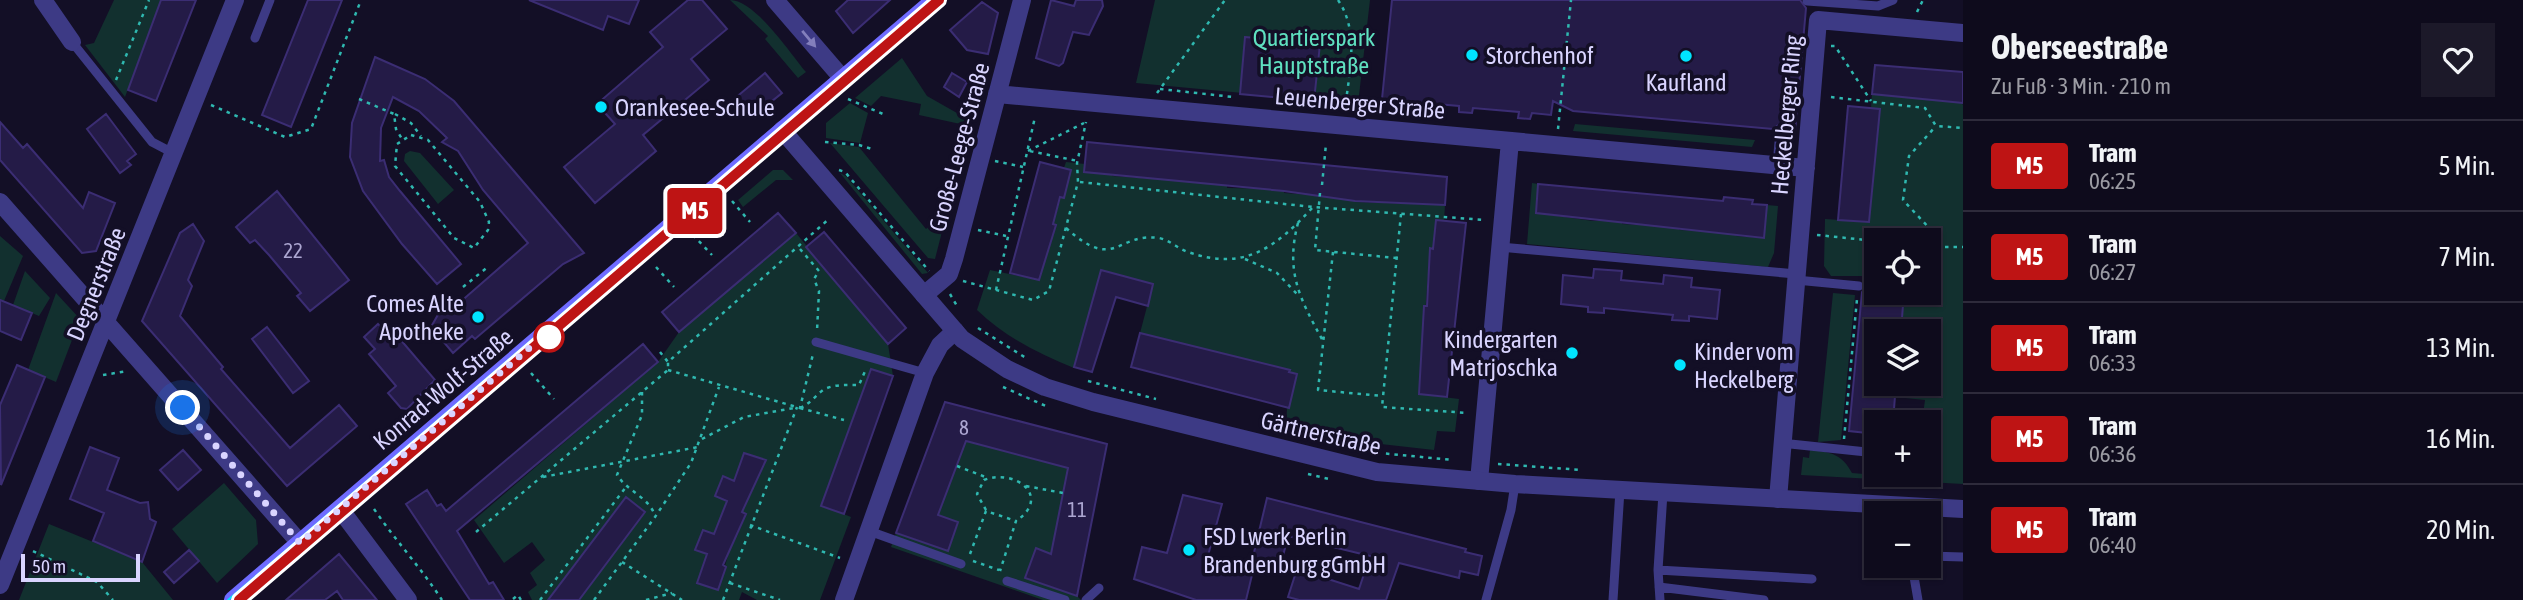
<!DOCTYPE html>
<html lang="de">
<head>
<meta charset="utf-8">
<style>
	:root { --surface:#0e0b1c; --page:#1c1929; --text:#f1f3f6; --muted:#9b9ba3; --line:#2e2b3b }
	body { margin:0; font-family:"Asap Condensed",sans-serif; background:var(--page); color:var(--text); height:100vh; display:flex; flex-direction:column; font-size:26px; white-space:nowrap }
	* { box-sizing:border-box; margin:0 }
	p { font-size:23px; color:var(--muted) }
	.icon { flex:none; width:38px; height:38px; fill:none; stroke:currentColor; stroke-width:2; stroke-linecap:round; stroke-linejoin:round }
	.map { position:relative; flex:1; overflow:hidden }
	.side { display:flex; flex-direction:column; background:var(--surface); width:560px }
	.side>* { flex:none }
	.badge { padding:0 14px; border-radius:5px; font-size:24px; line-height:46px }
	.controls { position:absolute; left:1864px; top:228px; display:grid; gap:14px }
	.controls a { display:grid; place-items:center; width:77px; height:77px; border-radius:0px; background:var(--surface); box-shadow:0 2px 5px #0004,0 0 0 2px var(--line); font-size:35px }
	.scale { position:absolute; left:21px; bottom:18px; width:119px; box-sizing:border-box; padding-left:7px; border:4px solid #d9d4ff; border-top:0; font-size:19px; line-height:24px; white-space:nowrap; color:#d9d4ff; -webkit-text-stroke:5px #130f26; paint-order:stroke }
	.you { position:absolute; width:35px; height:35px; margin:-18px; border:5px solid #fff; border-radius:50%; background:#1a73e8; box-shadow:0 0 0 10px #1a73e833 }
	.map>.badge { position:absolute; translate:-50% -50%; box-shadow:0 0 0 4px #fff }
	.round { display:grid; place-items:center; flex:none; width:74px; height:74px; border-radius:0px; background:var(--page) }
	.overview { display:flex; align-items:center; justify-content:space-between; height:119px; padding:0 28px }
	h1 { font-size:33px; font-weight:700; line-height:52px }
	ul { padding:0; list-style:none }
	li { display:flex; align-items:center; gap:21px; height:91px; padding:0 28px; border-top:2px solid var(--line) }
	li div { flex:1 }
	li b { display:block; font-size:26px }
	li em { font-style:normal }
	li .badge { min-width:77px; font-weight:700; text-align:center }
	main { display:flex; flex:1; min-height:0 }
	.map>svg:first-child { display:block }
</style>
</head>
<body>
<main>
<div class="map">
<svg width="1963" height="600" viewBox="0 0 1963 600">
	<rect width="100%" height="100%" fill="#130f26"/>
	<!-- green -->
	<path fill="#12302f" fill-rule="evenodd" d="M114 0H161L125 97 85 45 94 43Z
		M730 0C755 0 790 53 806 72L798 78 765 39 768 36Z
		M1155 0H1370L1358 104 1136 83Z
		M902 58 927 96 971 121 965 125 919 115 921 104 881 96 871 106 855 98Z
		M1872 94 1961 102 1963 105V484L1801 475 1803 457 1809 458 1810 450C1831 452 1842 454 1852 473L1901 477 1902 474H1928V422H1922L1925 400 1895 397 1896 383H1928V331H1901L1904 292H1928V240H1876V262H1865L1863 276H1831L1824 266 1825 219 1869 222 1880 109 1871 108Z
		M850 103 868 113 860 143 826 138V123Z
		M1575 124 1755 140 1752 147 1573 131Z
		M830 143 859 147 926 229 938 218 945 220 935 259 928 258Z
		M410 151 420 153 454 190 438 204 404 161 405 154Z
		M1066 162 1085 164 1112 173V176L1227 184V188L1284 189V193L1355 198V202L1445 205 1444 221 1433 249H1430L1419 394 1459 399 1455 432 1437 431 1434 450 1354 441 1286 423 1290 370 1140 333 1153 284 1101 270 1074 368C1039 354 1005 337 977 310L990 270 1039 280 1056 225 1053 224 1061 197H1064L1071 171 1064 168Z
		M773 170H783L793 180H776L743 207 738 200Z
		M840 173 846 176 928 273 922 274Z
		M1532 183 1538 184 1536 213 1593 221H1622V224L1679 227V230L1736 232V236L1764 238 1767 205 1778 206 1774 253 1768 267 1527 244Z
		M796 233 888 344 893 376 871 369 821 505 851 517 820 600H757L742 592 739 600H578L645 512 626 497 548 600H532L528 592 537 585 530 573 545 560 532 542 504 563 474 520 658 362 679 332ZM744 453 765 461 742 512 746 514 737 536 734 535 718 590 697 583 707 554 703 530 714 534 727 501 715 496 722 477 734 481Z
		M0 236 23 256 4 301 0 300Z
		M25 271 50 298 39 316 13 305Z
		M56 293 80 319 56 382 28 370Z
		M1833 293 1855 295 1841 440 1818 442Z
		M967 437 977 444 1058 465 1069 463 1051 554 1036 549 1025 577 1077 596 1081 600H1043L891 547 896 533 948 551 958 522 938 515Z
		M224 483 256 520 258 544 217 583 172 529Z
		M49 524 142 562 173 600H19Z"/>
	<!-- building -->
	<path fill="#241b47" stroke="#3b2d73" stroke-width="2" d="M161 0H196L156 101 128 90Z
		M308 0H342L291 127 262 115Z
		M529 0H639L629 24 608 16 603 30Z
		M688 0H702L727 29 691 59 709 80 643 135 656 151 595 203 564 167 615 124 597 104 663 47 650 32Z
		M848 0H890L853 33 836 11Z
		M1051 0 1074 6 1076 0H1102L1103 6 1089 35 1073 32 1063 63 1059 66 1036 58Z
		M1392 0H1800L1806 8 1795 132 1787 131 1781 123 1773 129 1573 111 1553 101 1551 115 1532 113 1530 119 1518 118 1519 112 1473 108 1472 113 1459 112V106L1414 102 1413 108 1399 106 1400 100 1382 99Z
		M982 2 998 13 988 54 967 50 950 30Z
		M1245 37 1320 44 1314 101 1240 94Z
		M375 57 425 79 454 101 584 253 563 264 475 339 472 336 453 353 431 327 439 313 446 307 450 311 528 243 483 190 458 151 442 142 447 138 419 111 393 97 381 128 380 161 384 160 389 177 400 191 461 264 437 284 402 244 363 191 350 157 352 123Z
		M1875 65 1963 72V103L1872 94Z
		M765 73 782 93 751 118 734 99Z
		M952 73 967 82 959 97 944 87Z
		M1848 106 1880 109 1869 222 1838 220Z
		M106 114 136 154 127 161 131 165 120 173 87 129Z
		M0 122 23 148 27 144 83 208 89 192 115 203 96 251 82 253 0 160Z
		M1087 142 1447 177 1445 205 1355 201 1284 191 1084 172Z
		M1040 162 1071 170 1064 198 1060 197 1053 224 1056 225 1039 280 1010 273Z
		M1538 184 1723 201 1724 197 1753 200 1752 204 1767 205 1764 238 1536 213Z
		M277 191 349 280 310 311 297 296 301 293 269 255 255 240 250 243 236 227Z
		M778 213 796 233 679 332 662 312Z
		M1436 220 1466 223 1447 397 1419 394 1424 306H1427L1430 248 1433 249Z
		M193 224 204 241 188 280 192 286 180 316 223 367 221 369 290 448 339 405 357 426 287 486 142 321 180 233Z
		M824 232 906 328 888 344 806 247Z
		M1865 261 1876 262V292H1904L1901 331H1876V383H1896L1893 422H1876V434L1849 431 1862 292 1866 286 1863 280Z
		M1594 269 1622 271 1621 280 1663 284 1664 275 1692 278 1691 287 1720 290 1717 319 1689 316V321L1672 320 1673 315 1604 308V313L1588 312V307L1561 304 1563 275 1593 278Z
		M1101 270 1153 284 1148 306 1116 297 1092 372 1074 367Z
		M0 300 32 313 21 340 0 331Z
		M378 324 383 329 388 325 435 380 407 409 401 408 388 393 396 386 369 354 375 349 364 337Z
		M267 327 309 381 293 393 252 339Z
		M1140 333 1290 370 1289 372 1297 374 1289 408 1131 367Z
		M643 344 658 362 457 531 489 584 493 582 504 600H470L406 504 427 490 437 506 441 504 446 511Z
		M17 365 45 377 1 485 0 405Z
		M871 369 893 376 844 514 821 506Z
		M945 402 1107 444 1077 596 1025 578 1036 548 1051 554 1068 468 966 441 938 515 958 522 948 551 896 533Z
		M90 447 119 458 107 490 140 503 148 502 150 519 156 522 142 562 93 541 104 513 70 499Z
		M183 450 201 470 178 490 160 470Z
		M744 453 766 460 742 512 746 514 723 565 726 567 718 590 697 583 707 554 695 550 703 530 714 534 727 501 715 496 723 476 734 481Z
		M1183 495 1222 504 1206 563 1252 575 1246 600H1196L1134 579 1142 547 1167 553Z
		M626 497 645 512 579 600H548Z
		M1267 498 1466 549 1465 552 1482 556 1478 575 1460 571 1459 578 1399 563 1386 600H1299L1288 597 1297 569 1359 589 1370 556 1288 536 1279 572 1251 565Z
		M189 550 199 561 174 583 164 572Z
		M339 554 377 600H343L337 591 325 600H286Z"/>
	<g fill="none" stroke-linecap="round" stroke-linejoin="round">
		<!-- path -->
		<path stroke="#2fb8b0" stroke-width="2.5" stroke-dasharray="3.5 5" stroke-linecap="butt" d="M1338 0C1360 32 1349 73 1345 109
			M1917 12 1923 0
			M1831 46H1835L1871 101
			M116 80 149 0
			M1160 89 1233 97
			M1157 93 1225 0
			M1831 97 1925 108 1936 126 1963 128
			M359 99 394 114 396 129 402 139
			M848 99 883 114
			M211 105 285 137 311 129 361 0
			M395 114 411 123 421 136
			M1558 129 1571 0
			M411 135 428 140 480 202 489 222 488 230 474 248 454 238 395 166 397 144Z
			M825 142 859 145 875 150
			M1028 151 1084 123
			M1030 151 1078 161
			M995 161 1023 167
			M839 170 845 172 929 271
			M1080 182 1313 207
			M1322 185 1326 144
			M1320 193 1315 250 1396 258
			M732 201 750 222
			M1401 214 1382 407 1468 413
			M1298 223C1285 272 1300 299 1323 341
			M1066 228C1116 273 1116 232 1159 238 1170 240 1178 249 1188 252 1245 272 1276 247 1313 207L1485 220
			M978 230 1006 236
			M693 235 712 255
			M1817 235 1876 241
			M1928 247H1963
			M1935 248 1932 231 1903 200 1909 156 1936 126
			M800 249 819 271 814 279 819 291 817 331
			M1333 252 1318 390 1382 396
			M1245 259 1277 273 1298 295
			M656 267 674 287
			M963 281 1033 300 1049 291 1078 182 1077 163 1086 122
			M463 287 489 266
			M996 290 1035 117
			M950 294 957 306
			M978 328 1026 358
			M660 352 668 362
			M668 370 800 408 813 354
			M531 373 554 399
			M103 375 128 371
			M1088 381 1156 399
			M1003 387 1048 407
			M642 392V415L617 475C627 491 650 498 655 516
			M800 408C811 403 814 397 823 390 833 384 848 385 859 385L866 369
			M800 408 844 420
			M702 439 744 417 794 408
			M1844 439 1857 299
			M1369 452 1453 460
			M1498 464 1582 470
			M957 466 988 478
			M1308 474 1329 479
			M543 477 698 447
			M1026 486 1063 493
			M374 509C396 541 421 568 442 600
			M986 510 977 494 984 480C1014 468 1053 496 1016 521
			M750 525 840 558
			M476 532 668 370V362L830 218
			M33 551 97 582 113 600
			M970 554 986 511 1016 521 1000 571
			M973 561 999 570
			M622 562 682 600
			M730 583 780 600
			M513 599 518 595 521 600
			M540 600 626 487
			M594 600 655 517 691 463 719 387
			M646 600 672 593
			M723 600 797 407"/>
		<!-- service -->
		<path stroke="#3d3a85" stroke-width="9" d="M1807 1 1878 6 1893 0
			M255 38 270 0
			M72 42 152 142 173 153
			M1777 166 1780 130
			M1500 247 1796 274
			M1796 280 1859 286
			M816 342 925 373
			M1781 443 1876 453
			M869 531 961 564
			M1928 556 1963 557
			M1912 565 1918 600
			M1658 570 1812 579
			M1007 581 1065 600
			M1659 587 1764 600
			M1086 600 1099 588
			M1486 600 1511 510 1515 484
			M1613 600 1620 490
			M1660 600 1658 570 1663 493"/>
		<!-- minor -->
		<path stroke="#3d3a85" stroke-width="18" d="M43 0 72 42
			M775 0 843 79
			M997 94 1806 168
			M0 202 300 543
			M924 295 949 274 954 259 1022 0
			M1479 481 1510 141
			M1778 499 1818 20 1963 33
			M340 509 408 600
			M0 585 235 0
			M844 600 925 373 940 345 955 331"/>
		<!-- tertiary -->
		<path stroke="#3d3a85" stroke-width="18" d="M782 130 962 339 1007 369 1045 387 1093 402 1377 472 1515 484 1963 509"/>
		<!-- secondary -->
		<path stroke="#6f6bff" stroke-width="18" d="M233 600 935 0"/>
		<!-- tram -->
		<path stroke="#00e5ff" stroke-width="2" d="M228 600 929 0"/>
	</g>
	<!-- one-way arrows -->
	<defs><path id="oneway-solid" d="M-6-.8H1V-3.2L6.5 0L1 3.2V.8H-6Z" transform="scale(1.75)"/></defs>
	<use fill="#837fbc" href="#oneway-solid" transform="translate(809 39) rotate(50)"/>
	<g fill="none" stroke-linecap="round" stroke-linejoin="round">
		<!-- line casing -->
		<g stroke="#fff" stroke-width="16">
			<path id="line" d="M239 600 939 0"/>
		</g>
		<!-- line -->
		<use href="#line" stroke="#be1414" stroke-width="10"/>
		<!-- walk -->
		<path stroke="#d9d4ff" stroke-width="7" stroke-dasharray="0 12.6" d="M183 408 300 543 547 333 549 337"/>
	</g>
	<!-- markers -->
	<g fill="#00e5ff" stroke="#130f26" stroke-width="2.5">
		<circle cx="1472" cy="55" r="7"/>
		<circle cx="1686" cy="56" r="7"/>
		<circle cx="601" cy="107" r="7"/>
		<circle cx="478" cy="317" r="7"/>
		<circle cx="1572" cy="353" r="7"/>
		<circle cx="1680" cy="365" r="7"/>
		<circle cx="1189" cy="550" r="7"/>
	</g>
	<circle fill="#fff" stroke="#be1414" stroke-width="3.5" cx="549" cy="337" r="14"/>
	<g text-anchor="middle" dominant-baseline="central" stroke-width="7" stroke-linejoin="round" paint-order="stroke">
		<!-- number labels -->
		<g font-size="21" fill="#aca6d1">
			<text x="293" y="250">22</text>
			<text x="964" y="427">8</text>
			<text x="1077" y="509">11</text>
		</g>
		<!-- park labels -->
		<g font-size="24" fill="#5fe0c0" stroke="#130f26">
			<text x="1314" y="37">Quartierspark<tspan x="1314" dy="28">Hauptstraße</tspan></text>
		</g>
		<!-- poi labels -->
		<g font-size="24" fill="#d9d4ff" stroke="#130f26" text-anchor="start">
			<text x="1486" y="55">Storchenhof</text>
			<text x="1686" y="82" text-anchor="middle">Kaufland</text>
			<text x="615" y="107">Orankesee-Schule</text>
			<text x="464" y="303" text-anchor="end">Comes Alte<tspan x="464" dy="28">Apotheke</tspan></text>
			<text x="1558" y="339" text-anchor="end">Kindergarten<tspan x="1558" dy="28">Matrjoschka</tspan></text>
			<text x="1694" y="351">Kinder vom<tspan x="1694" dy="28">Heckelberg</tspan></text>
			<text x="1203" y="536">FSD Lwerk Berlin<tspan x="1203" dy="28">Brandenburg gGmbH</tspan></text>
		</g>
		<!-- street labels -->
		<g font-size="24" fill="#d9d4ff" stroke="#130f26">
			<text transform="translate(1360 103) rotate(5)">Leuenberger Straße</text>
			<text transform="translate(1786 115) rotate(-85)">Heckelberger Ring</text>
			<text transform="translate(959 147) rotate(-75)">Große-Leege-Straße</text>
			<text transform="translate(96 284) rotate(-68)">Degnerstraße</text>
			<text transform="translate(443 389) rotate(-40)">Konrad-Wolf-Straße</text>
			<text transform="translate(1321 433) rotate(13)">Gärtnerstraße</text>
		</g>
	</g>
</svg>
<div class="controls">
<a><svg class="icon" aria-label="locate" viewBox="0 0 24 24"><circle cx="12" cy="12" r="6"/><path d="M12 2v4M12 18v4M2 12h4M18 12h4"/></svg></a>
<a><svg class="icon" aria-label="layers" viewBox="0 0 24 24"><path d="M12 4l9 5-9 5-9-5zM3 14l9 5 9-5"/></svg></a>
<a>+</a>
<a>−</a>
</div>
<div class="scale">50 m</div>
<div class="you" style="left:183px;top:408px"></div>
<b class="badge" style="left:695px;top:211px;background:#be1414;color:#fff">M5</b>
</div>
<section class="side">
<div class="overview"><div><h1>Oberseestraße</h1><p>Zu Fuß · 3 Min. · 210 m</p></div><a class="round"><svg class="icon" aria-label="heart" viewBox="0 0 24 24"><path d="M12 20l-8-8c-3-5 5-10 8-4 3-6 11-1 8 4z"/></svg></a></div>
<ul>
<li><span class="badge" style="background:#be1414;color:#fff">M5</span><div><b>Tram</b><p>06:25</p></div><em>5 Min.</em></li>
<li><span class="badge" style="background:#be1414;color:#fff">M5</span><div><b>Tram</b><p>06:27</p></div><em>7 Min.</em></li>
<li><span class="badge" style="background:#be1414;color:#fff">M5</span><div><b>Tram</b><p>06:33</p></div><em>13 Min.</em></li>
<li><span class="badge" style="background:#be1414;color:#fff">M5</span><div><b>Tram</b><p>06:36</p></div><em>16 Min.</em></li>
<li><span class="badge" style="background:#be1414;color:#fff">M5</span><div><b>Tram</b><p>06:40</p></div><em>20 Min.</em></li>
</ul>
</section>
</main>
</body>
</html>
